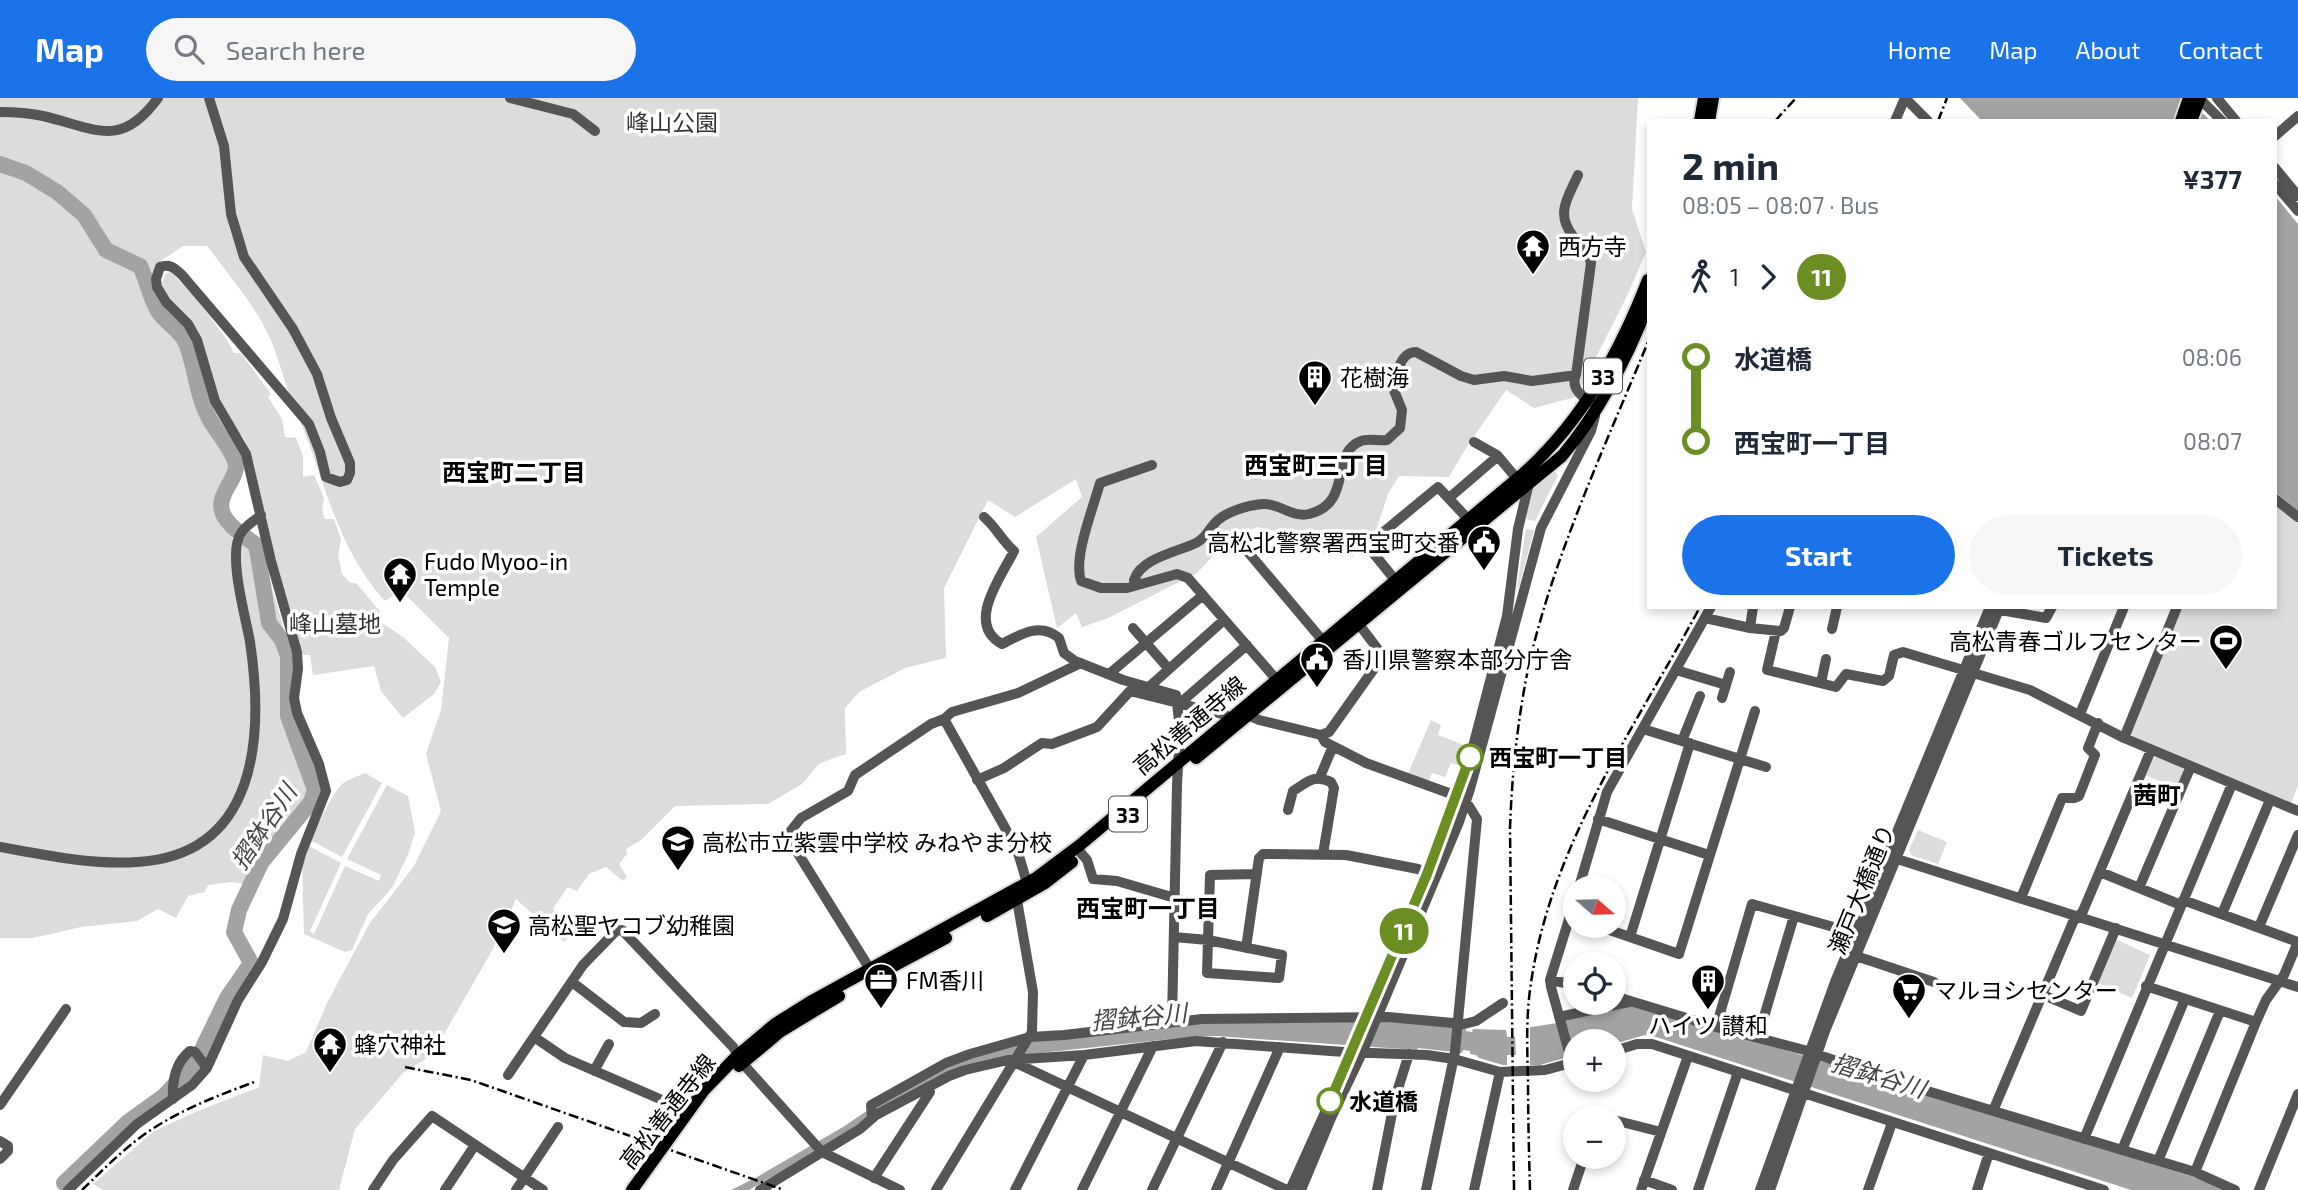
<!DOCTYPE html>
<html lang="en">
<head>
<meta charset="utf-8">
<style>
	:root { --surface:#fff; --page:#f6f6f7; --text:#1f2937; --muted:#747a83; --accent:#1a73e8 }
	body { margin:0; font-family:"Exo 2","Noto Sans JP",sans-serif; background:var(--page); color:var(--text); height:100vh; display:flex; flex-direction:column; font-size:26px; white-space:nowrap }
	* { box-sizing:border-box; margin:0 }
	p { font-size:23px; color:var(--muted) }
	.icon { flex:none; width:38px; height:38px; fill:none; stroke:currentColor; stroke-width:2; stroke-linecap:round; stroke-linejoin:round }
	.map { position:relative; flex:1; overflow:hidden }
	.details { position:absolute; left:1647px; top:21px; width:630px; height:490px; display:flex; flex-direction:column; background:var(--surface); border-radius:0px; box-shadow:0 4px 10px #0003 }
	.details>* { flex:none }
	.badge { padding:0 14px; border-radius:23px; font-size:24px; line-height:46px }
	.needle { width:46px; rotate:110deg }
	.fabs { position:absolute; left:1563px; top:777px; display:grid; gap:14px }
	.fabs a { display:grid; place-items:center; width:63px; height:63px; border-radius:50%; background:var(--surface); box-shadow:0 4px 10px #0003; font-size:35px }
	.map>.badge { position:absolute; translate:-50% -50%; box-shadow:0 0 0 4px #fff }
	.legs { display:flex; align-items:center; gap:10px; height:77px; padding:0 35px; font-size:23px }
	.legs p { margin-inline-start:auto }
	.headline { display:flex; align-items:center; justify-content:space-between; height:119px; padding:0 35px }
	h1 { font-size:38px; font-weight:700; line-height:52px }
	.button { display:flex; gap:14px; margin-top:auto; padding:14px 35px }
	.button a { flex:1; height:80px; border-radius:42px; background:var(--accent); color:#fff; font-size:28px; font-weight:700; line-height:80px; text-align:center }
	.button a+a { background:var(--page); color:var(--text) }
	ul { padding:0 35px; list-style:none }
	li { display:flex; align-items:center; gap:24px; height:84px; font-size:26px }
	li i { display:grid; place-items:center; width:10px; height:100%; margin:0 9px; background:currentColor }
	li i::after { content:''; width:18px; height:18px; margin:-9px; border:5px solid; border-radius:50%; background:var(--surface) }
	li p { margin-inline-start:auto }
	li:first-child i { background:linear-gradient(#0000 50%,currentColor 0) }
	li:last-child i { background:linear-gradient(currentColor 50%,#0000 0) }
	header { display:flex; align-items:center; gap:42px; box-sizing:border-box; height:98px; padding:0 35px; background:var(--accent); color:#fff }
	header strong { font-size:33px }
	nav { display:flex; gap:38px; margin-inline-start:auto; font-size:24px }
	.search { width:490px; height:63px; background:var(--page); display:flex; align-items:center; gap:18px; box-sizing:border-box; padding:0 24px; border-radius:38px; color:var(--muted); font-size:26px }
	.map>svg:first-child { display:block }
</style>
</head>
<body>
<header>
<strong>Map</strong>
<div class="search"><svg class="icon" aria-label="search" viewBox="0 0 24 24"><circle cx="10" cy="10" r="6"/><path d="M15 15l6 6"/></svg>Search here</div>
<nav><a>Home</a><a>Map</a><a>About</a><a>Contact</a></nav>
</header>
<div class="map">
<svg width="2298" height="1092" viewBox="0 0 2298 1092">
	<rect width="100%" height="100%" fill="#fff"/>
	<!-- green -->
	<path fill="#dcdcdc" d="M0 0H1638L1632 111 1646 154 1628 196 1576 299 1534 310 1506 292 1466 350 1449 379 1399 378 1388 396 1373 442 1352 459 1294 453 1285 436 1258 429 1233 437 1197 475 1106 521 1082 529 1076 515 1057 530 1036 439 1082 399 1076 381 1015 419 988 402 944 490 946 560 905 570 859 594 845 610 846 656 820 665 802 686 768 706 675 708 641 742 626 751 627 756 619 766 627 779 623 783 606 769 589 776 577 793 568 789 553 810C556 822 565 826 570 837L564 844 516 801 493 851 432 957 403 975 355 1031 339 1092H103L93 1086 154 1033 195 1014 259 989 263 957 288 963 306 954 328 903 370 825 414 768 441 713 426 656 441 612 449 540 403 494 399 493 385 503C346 461 329 404 311 351 303 329 293 308 286 286 280 269 276 252 268 236 256 209 225 172 207 148H183L158 165 161 201 190 238 245 372 232 384 221 408 233 443 257 437 293 563 289 595V618L314 670 318 691 316 702 261 772 244 786 231 784 208 787 205 794 188 798 176 820 158 811 137 823 81 829 33 840H0Z
		M170 174C186 187 226 236 234 255H241L271 296 268 299 282 321 285 339 296 340 303 358V379L314 377 324 400 322 412 325 421H334L341 441 338 457 342 476 349 484 357 486 379 512 382 525 403 539 435 569 441 584 434 596 403 620 381 593 374 568 313 577 310 557H301L270 448 253 363 244 340 236 332 219 304 198 232 167 199 162 187 165 176Z
		M1554 372 1558 377 1535 423 1526 421 1532 391Z
		M2275 404 2298 423V688L2291 705 2128 637 2181 509H2275Z
		M1526 431 1534 432 1519 489H1517Z
		M1431 622 1441 627 1438 637 1464 647 1458 667 1451 665 1445 679 1432 675 1428 685 1407 678Z
		M2156 659 2183 670 2185 675 2179 691 2145 677 2151 662Z
		M365 675 382 685 342 759 310 742C314 733 334 694 340 688 346 682 358 678 365 675Z
		M387 687 408 698 415 734 408 757 392 790 368 816 352 852 345 854 304 836 302 767 309 748 341 765 310 833 314 836 345 768 379 783 381 777 347 761Z
		M1918 732 1947 744 1938 766 1911 757 1909 752Z
		M2115 841 2150 857 2132 900 2097 885Z
		M1725 913 1759 923 1757 930 1751 933 1726 926 1724 921Z"/>
	<!-- water -->
	<path fill="#a3a3a3" d="M1960 0H2186L2211 23H1982Z
		M2275 98 2298 126V413L2275 394Z
		M1631 907 1795 955 2203 1082 2225 1092H2131L1656 939 1645 937 1614 946V943H1575V957L1540 967H1520L1519 957H1507V967H1503L1479 960 1476 957 1470 956V953L1463 952 1462 955 1418 950 1417 952 1216 938 1190 939 1011 958 965 968 749 1092H731L757 1079 843 1029 874 1008 942 970 1019 944 1206 924 1417 923 1466 930V933L1472 934 1473 931 1506 932 1507 939H1519V931L1557 925Z"/>
	<!-- pier -->
	<path fill="#fff" d="M1530 928V968H1519V958H1516L1515 938H1519V929Z"/>
	<g fill="none" stroke-linecap="round" stroke-linejoin="round">
		<!-- river -->
		<path stroke="#a3a3a3" stroke-width="16" d="M0 66 26 75 57 94 84 117 106 152 140 168C147 182 150 200 158 213 165 225 180 231 186 245 196 270 196 298 210 322 218 336 229 347 235 363 242 383 205 400 230 426 237 434 247 440 255 446L257 451 269 525 282 542 288 558V618L315 692 311 704 261 765 239 812 234 834 251 865 227 900 196 964 164 998 128 1024 64 1085"/>
		<!-- major casing -->
		<g stroke="#dbdbdb" stroke-width="16">
			<path id="major" d="M1700 23 1704 0
				M1709 23 1713 0
				M2181 23 2189 0
				M2191 23 2200 0
				M1196 660 1562 358C1600 313 1627 261 1648 206
				M987 818 1045 785 1072 764
				M873 879 946 840
				M739 968 781 933 839 898
				M632 1092 704 992 738 957 775 926 810 904 1036 780 1080 747 1524 375C1583 322 1620 254 1648 182"/>
		</g>
		<!-- minor -->
		<path stroke="#555" stroke-width="10" d="M510 0 573 16 595 33
			M1905 0 1928 23
			M2199 0 2222 23
			M2217 0 2236 23
			M0 14C14 14 29 15 43 18 95 30 120 52 158 0
			M1895 23 1905 0
			M2275 38 2298 18
			M2275 70 2298 98
			M2275 86 2298 113
			M1576 277 1591 165C1588 153 1581 148 1573 138 1555 115 1568 100 1578 77
			M1474 344 1497 357 1517 381
			M1152 367 1100 385C1093 411 1073 459 1081 483L1101 490H1127L1177 476 1188 480 1276 581
			M1449 400 1498 358
			M2275 401 2298 419
			M984 419C996 429 1002 443 1014 453 1001 479 965 526 1002 546 1021 536 1040 524 1059 540L1064 555 1075 563 1123 582 1176 597 1180 631 1177 687 1172 923
			M1248 454 1323 543
			M1140 486 1134 482C1141 460 1177 454 1196 445 1206 440 1207 434 1214 426 1224 414 1248 407 1263 406 1279 405 1292 420 1309 416 1354 405 1329 355 1361 343 1368 340 1379 343 1387 342L1400 330 1402 312 1391 285C1399 274 1400 254 1416 254L1461 278 1474 282 1504 278 1532 283 1576 277C1570 290 1582 299 1592 305
			M1400 488 1370 451 1375 441 1438 389 1468 421
			M1995 511 2046 520 2052 509
			M1705 520 1750 530 1781 533 1784 530 1790 509
			M1133 530 1168 570
			M1750 530 1753 509
			M1832 531 1837 509
			M1776 533 1767 572 1836 589 1846 576 1883 583 1889 578 1894 557 1903 554 2030 592 2124 640 2298 713
			M1676 572 1726 587
			M1109 576 1203 497
			M1821 585 1826 561
			M1149 589 1224 522
			M1722 600 1730 574
			M1179 606 1247 547
			M2080 616 2124 509
			M1248 617 1259 622 1321 637 1325 644 1366 665 1457 698 1469 708 1477 721 1455 954 1426 1092
			M944 621 952 614 1018 595 1081 565
			M1643 631 1766 669
			M1321 637 1329 634 1383 558 1358 525
			M2124 640 2177 509
			M1682 643 1700 598
			M1320 679 1333 648
			M977 682 1004 670 1042 645 1052 646 1097 629 1130 593 1226 617 1229 621
			M1288 712 1293 693C1308 684 1313 676 1331 684L1334 690 1323 756
			M1598 721 1709 757
			M0 749C45 757 91 767 137 764 258 757 264 638 250 544 246 520 227 455 241 435 245 428 254 423 261 417
			M1081 755 1087 762 1093 781 1117 783 1175 800
			M1891 759 2298 889
			M2100 774 2181 807
			M1579 789 1607 694 1711 509
			M2139 790 2191 668
			M2021 800 2062 700H2074L2079 698 2095 657 2088 650 2098 625
			M2183 802 2298 844
			M2222 816 2270 702
			M1598 828 1679 856 1755 613
			M2259 829 2298 737
			M1174 839 1208 842 1282 857 1279 880 1207 875 1210 777 1257 776
			M1630 839 1690 645
			M1246 850 1259 760 1263 756 1346 757 1418 771 1434 779
			M1853 857 1934 884
			M873 876 794 749 789 740V735L801 720 848 693 855 677 931 626 944 621 1013 744 1019 758 1027 785
			M1550 882 1575 887
			M572 884 624 924 641 925 655 916
			M2146 888 2256 924
			M2041 896 2081 913 2116 830
			M1614 898 1716 929 1808 953 1881 979 2195 1074 2235 1092
			M1559 919 1629 904
			M1716 929 1752 806 1855 835
			M534 939 565 960 683 1011
			M1758 939 1794 818
			M1614 953 1637 946H1652L2104 1092
			M1014 964 1287 1092
			M1572 965 1551 889 1550 882 1575 802
			M594 973 609 946
			M508 977 583 867 616 833 622 832 733 949 745 968 822 1054 900 1092
			M173 1001C172 983 175 965 190 953L195 954 207 970
			M0 1007 66 911
			M1993 1013 2073 824 2083 813 2151 652
			M872 1020 871 1007 946 965 970 956 1030 939 1064 937 1202 921 1388 919 1464 926 1476 923 1503 905
			M1598 1020 1599 1018 1609 1020
			M1614 1022 1661 1034
			M2084 1041 2232 686
			M0 1043 8 1048V1053L0 1061
			M2122 1052 2185 901
			M2158 1063 2220 913
			M2195 1074 2256 924 2266 902 2284 877 2298 844
			M874 1080 930 994 928 989
			M1644 1082 1672 1092
			M68 1092 137 1026 192 987 207 970 238 902 262 864 283 821 301 756 326 693 319 666 297 615 294 600 298 571 297 554 271 463 246 356 215 303 197 242 188 226 166 204 157 189 156 181 160 169C170 165 175 171 182 177L309 326 320 354 326 379 340 384 347 382 350 375V365L331 320 317 276 293 231 244 159 231 116 224 48 209 0
			M373 1092 393 1062 432 1018 543 1092
			M445 1092 475 1047
			M516 1092 558 1029
			M760 1092 860 1031 876 1017 949 978 965 972 1008 962 1084 957 1196 943 1344 954 1427 957 1454 961 1500 974 1545 972 1575 964
			M936 1092 1032 934 1033 894 1017 802
			M1015 1092 1084 957
			M1082 1092 1153 948
			M1152 1092 1223 944
			M1216 1092 1280 949
			M1290 1092 1368 919 1427 776 1470 660 1507 518 1518 431 1530 381
			M1301 1092 1331 1020 1362 955 1459 724 1470 691 1541 430 1591 333 1595 318
			M1377 1092 1395 1000 1409 956
			M1474 1092 1500 974
			M1573 1092 1584 1059
			M1641 1092 1688 958
			M1698 1092 1738 974
			M1760 1092 1835 884 1990 509
			M1770 1092 1825 933 2000 509
			M1868 1092 1892 1025
			M1977 1092 1989 1055
			M2259 1092 2298 996"/>
		<!-- major -->
		<use href="#major" stroke="#000" stroke-width="12"/>
		<!-- rail -->
		<path stroke="#000" stroke-width="2.5" stroke-dasharray="10 3.5 2 3.5" stroke-linecap="butt" d="M1775 23 1796 0
			M1938 23 1947 0
			M405 969 471 982 784 1092
			M82 1092C107 1068 132 1042 162 1025 192 1007 225 995 257 983
			M1514 1092 1510 730C1512 674 1518 617 1530 562 1555 455 1606 346 1648 244
			M1530 1092C1529 1055 1528 1018 1528 980 1527 949 1526 916 1531 885 1551 746 1635 630 1700 509"/>
	</g>
	<g fill="none" stroke-linecap="round" stroke-linejoin="round">
		<!-- line-1 casing -->
		<g stroke="#fff" stroke-width="16">
			<path id="line-1" d="M1330 1003 1427 776 1470 659"/>
		</g>
		<!-- line-1 -->
		<use href="#line-1" stroke="#6b8e23" stroke-width="10"/>
	</g>
	<!-- icons -->
	<defs>
		<g id="temple-pin" transform="scale(1.75)"><path d="M0 17L-7.5 6A9.5 9.5 0 1 1 7.5 6Z" fill="#000" stroke="#fff"/><path d="M0-6L5-2H3V0L6.5 2.5H4V6H1.5V3h-3V6H-4V2.5H-6.5L-3 0V-2H-5Z" fill="#fff"/></g>
		<g id="building-pin" transform="scale(1.75)"><path d="M0 17L-7.5 6A9.5 9.5 0 1 1 7.5 6Z" fill="#000" stroke="#fff"/><path d="M-4-6H4V6H1V3H-1V6H-4ZM-2.5-4.3h1.7v1.8h-1.7ZM.8-4.3h1.7v1.8H.8ZM-2.5-1h1.7V.8h-1.7ZM.8-1h1.7V.8H.8Z" fill="#fff"/></g>
		<g id="civic-pin" transform="scale(1.75)"><path d="M0 17L-7.5 6A9.5 9.5 0 1 1 7.5 6Z" fill="#000" stroke="#fff"/><path d="M-.6-6.5H3V-4.5H.6V-3L4-1V1h2V6H-6V1h2V-1L-.6-3ZM-1.2 2.5V6h2.4V2.5Z" fill="#fff"/></g>
		<g id="stadium-pin" transform="scale(1.75)"><path d="M0 17L-7.5 6A9.5 9.5 0 1 1 7.5 6Z" fill="#000" stroke="#fff"/><path d="M0-5a6.5 5 0 1 0 0 10a6.5 5 0 1 0 0-10ZM-3.5-1.8h7v3.6h-7Z" fill="#fff"/></g>
		<g id="school-pin" transform="scale(1.75)"><path d="M0 17L-7.5 6A9.5 9.5 0 1 1 7.5 6Z" fill="#000" stroke="#fff"/><path d="M0-5L7-2L0 1L-7-2ZM-4 1L0 2.5L4 1V4Q0 6-4 4Z" fill="#fff"/></g>
		<g id="office-pin" transform="scale(1.75)"><path d="M0 17L-7.5 6A9.5 9.5 0 1 1 7.5 6Z" fill="#000" stroke="#fff"/><path d="M-6-3h4V-5.5h4V-3h4V5H-6ZM-1-4.5V-3h2v-1.5ZM-6 0V1H6V0Z" fill="#fff"/></g>
		<g id="supermarket-pin" transform="scale(1.75)"><path d="M0 17L-7.5 6A9.5 9.5 0 1 1 7.5 6Z" fill="#000" stroke="#fff"/><path d="M-6-5.5h2.5l.6 2H6L4.5 2H-2.5L-4.4-4H-6ZM-1.5 3.2a1.3 1.3 0 1 0 .1 0ZM3 3.2a1.3 1.3 0 1 0 .1 0Z" fill="#fff"/></g>
	</defs>
	<g fill-rule="evenodd">
		<use href="#temple-pin" x="1533" y="148"/>
		<use href="#building-pin" x="1315" y="279"/>
		<use href="#civic-pin" x="1484" y="444"/>
		<use href="#temple-pin" x="400" y="476"/>
		<use href="#stadium-pin" x="2226" y="543"/>
		<use href="#civic-pin" x="1317" y="561"/>
		<use href="#school-pin" x="678" y="744"/>
		<use href="#school-pin" x="504" y="827"/>
		<use href="#office-pin" x="881" y="882"/>
		<use href="#building-pin" x="1708" y="883"/>
		<use href="#supermarket-pin" x="1909" y="892"/>
		<use href="#temple-pin" x="330" y="946"/>
	</g>
	<!-- markers -->
	<g fill="#fff" stroke="#6b8e23" stroke-width="3.5">
		<circle cx="1470" cy="659" r="12"/>
		<circle cx="1330" cy="1003" r="12"/>
	</g>
	<g text-anchor="middle" dominant-baseline="central" stroke-width="7" stroke-linejoin="round" paint-order="stroke">
		<!-- shield labels -->
		<g fill="#fff" stroke="#4c4c4c" stroke-width="2">
			<rect x="1584" y="260.5" width="38" height="35" rx="5"/>
			<rect x="1109" y="698.5" width="38" height="35" rx="5"/>
		</g>
		<g font-size="21" font-weight="bold" fill="#000">
			<text x="1603" y="278">33</text>
			<text x="1128" y="716">33</text>
		</g>
		<!-- park labels -->
		<g font-size="23" fill="#333" stroke="#fff">
			<text x="672" y="24">峰山公園</text>
			<text x="335" y="525">峰山墓地</text>
		</g>
		<!-- poi labels -->
		<g font-size="23" fill="#000" stroke="#fff" text-anchor="start">
			<text x="1558" y="148">西方寺</text>
			<text x="1340" y="279">花樹海</text>
			<text x="1460" y="444" text-anchor="end">高松北警察署西宝町交番</text>
			<text x="424" y="463">Fudo Myoo-in<tspan x="424" dy="26">Temple</tspan></text>
			<text x="2202" y="543" text-anchor="end">高松青春ゴルフセンター</text>
			<text x="1342" y="561">香川県警察本部分庁舎</text>
			<text x="702" y="744">高松市立紫雲中学校 みねやま分校</text>
			<text x="528" y="827">高松聖ヤコブ幼稚園</text>
			<text x="906" y="882">FM香川</text>
			<text x="1934" y="892">マルヨシセンター</text>
			<text x="1708" y="927" text-anchor="middle">ハイツ 讃和</text>
			<text x="354" y="946">蜂穴神社</text>
		</g>
		<!-- street labels -->
		<g font-size="23" fill="#000" stroke="#fff">
			<text transform="translate(1189 627) rotate(-40)">高松善通寺線</text>
			<text transform="translate(1861 791) rotate(-68)">瀬戸大橋通り</text>
			<text transform="translate(667 1013) rotate(-52)">高松善通寺線</text>
		</g>
		<!-- stop labels -->
		<g font-size="23" font-weight="bold" fill="#000" stroke="#fff" text-anchor="start">
			<text x="1489" y="659">西宝町一丁目</text>
			<text x="1349" y="1003">水道橋</text>
		</g>
		<!-- neighbourhood labels -->
		<g font-size="24" font-weight="bold" fill="#000" stroke="#fff">
			<text x="1316" y="366">西宝町三丁目</text>
			<text x="514" y="373">西宝町二丁目</text>
			<text x="2157" y="696">茜町</text>
			<text x="1148" y="809">西宝町一丁目</text>
		</g>
		<!-- water labels -->
		<g font-size="24" font-style="italic" fill="#444" stroke="#fff">
			<text transform="translate(263 728) rotate(-56)">摺鉢谷川</text>
			<text transform="translate(1139 918) rotate(-5)">摺鉢谷川</text>
			<text transform="translate(1879 977) rotate(17)">摺鉢谷川</text>
		</g>
	</g>
</svg>
<div class="fabs">
<a><svg class="needle" viewBox="-14 -14 28 28"><path d="M0-13l5 13h-10z" fill="#e53935"/><path d="M0 13l5-13h-10z" fill="#747a83"/></svg></a>
<a><svg class="icon" aria-label="locate" viewBox="0 0 24 24"><circle cx="12" cy="12" r="6"/><path d="M12 2v4M12 18v4M2 12h4M18 12h4"/></svg></a>
<a>+</a>
<a>−</a>
</div>
<b class="badge" style="left:1404px;top:833px;background:#6b8e23;color:#fff">11</b>
<section class="details">
<div class="headline"><div><h1>2 min</h1><p>08:05 – 08:07 · Bus</p></div><b>¥377</b></div>
<div class="legs"><svg class="icon" aria-label="walk" viewBox="0 0 24 24"><circle cx="13" cy="4" r="2"/><path d="M13 8l-2 6 4 7M11 14l-3 7M7 12l3-4h3l4 4"/></svg>1<svg class="icon" aria-label="forward" viewBox="0 0 24 24"><path d="M9 5l7 7-7 7"/></svg><b class="badge" style="background:#6b8e23;color:#fff">11</b></div>
<ul>
<li><i style="color:#6b8e23"></i><b>水道橋</b><p>08:06</p></li>
<li><i style="color:#6b8e23"></i><b>西宝町一丁目</b><p>08:07</p></li>
</ul>
<div class="button"><a>Start</a><a>Tickets</a></div>
</section>
</div>
</body>
</html>
